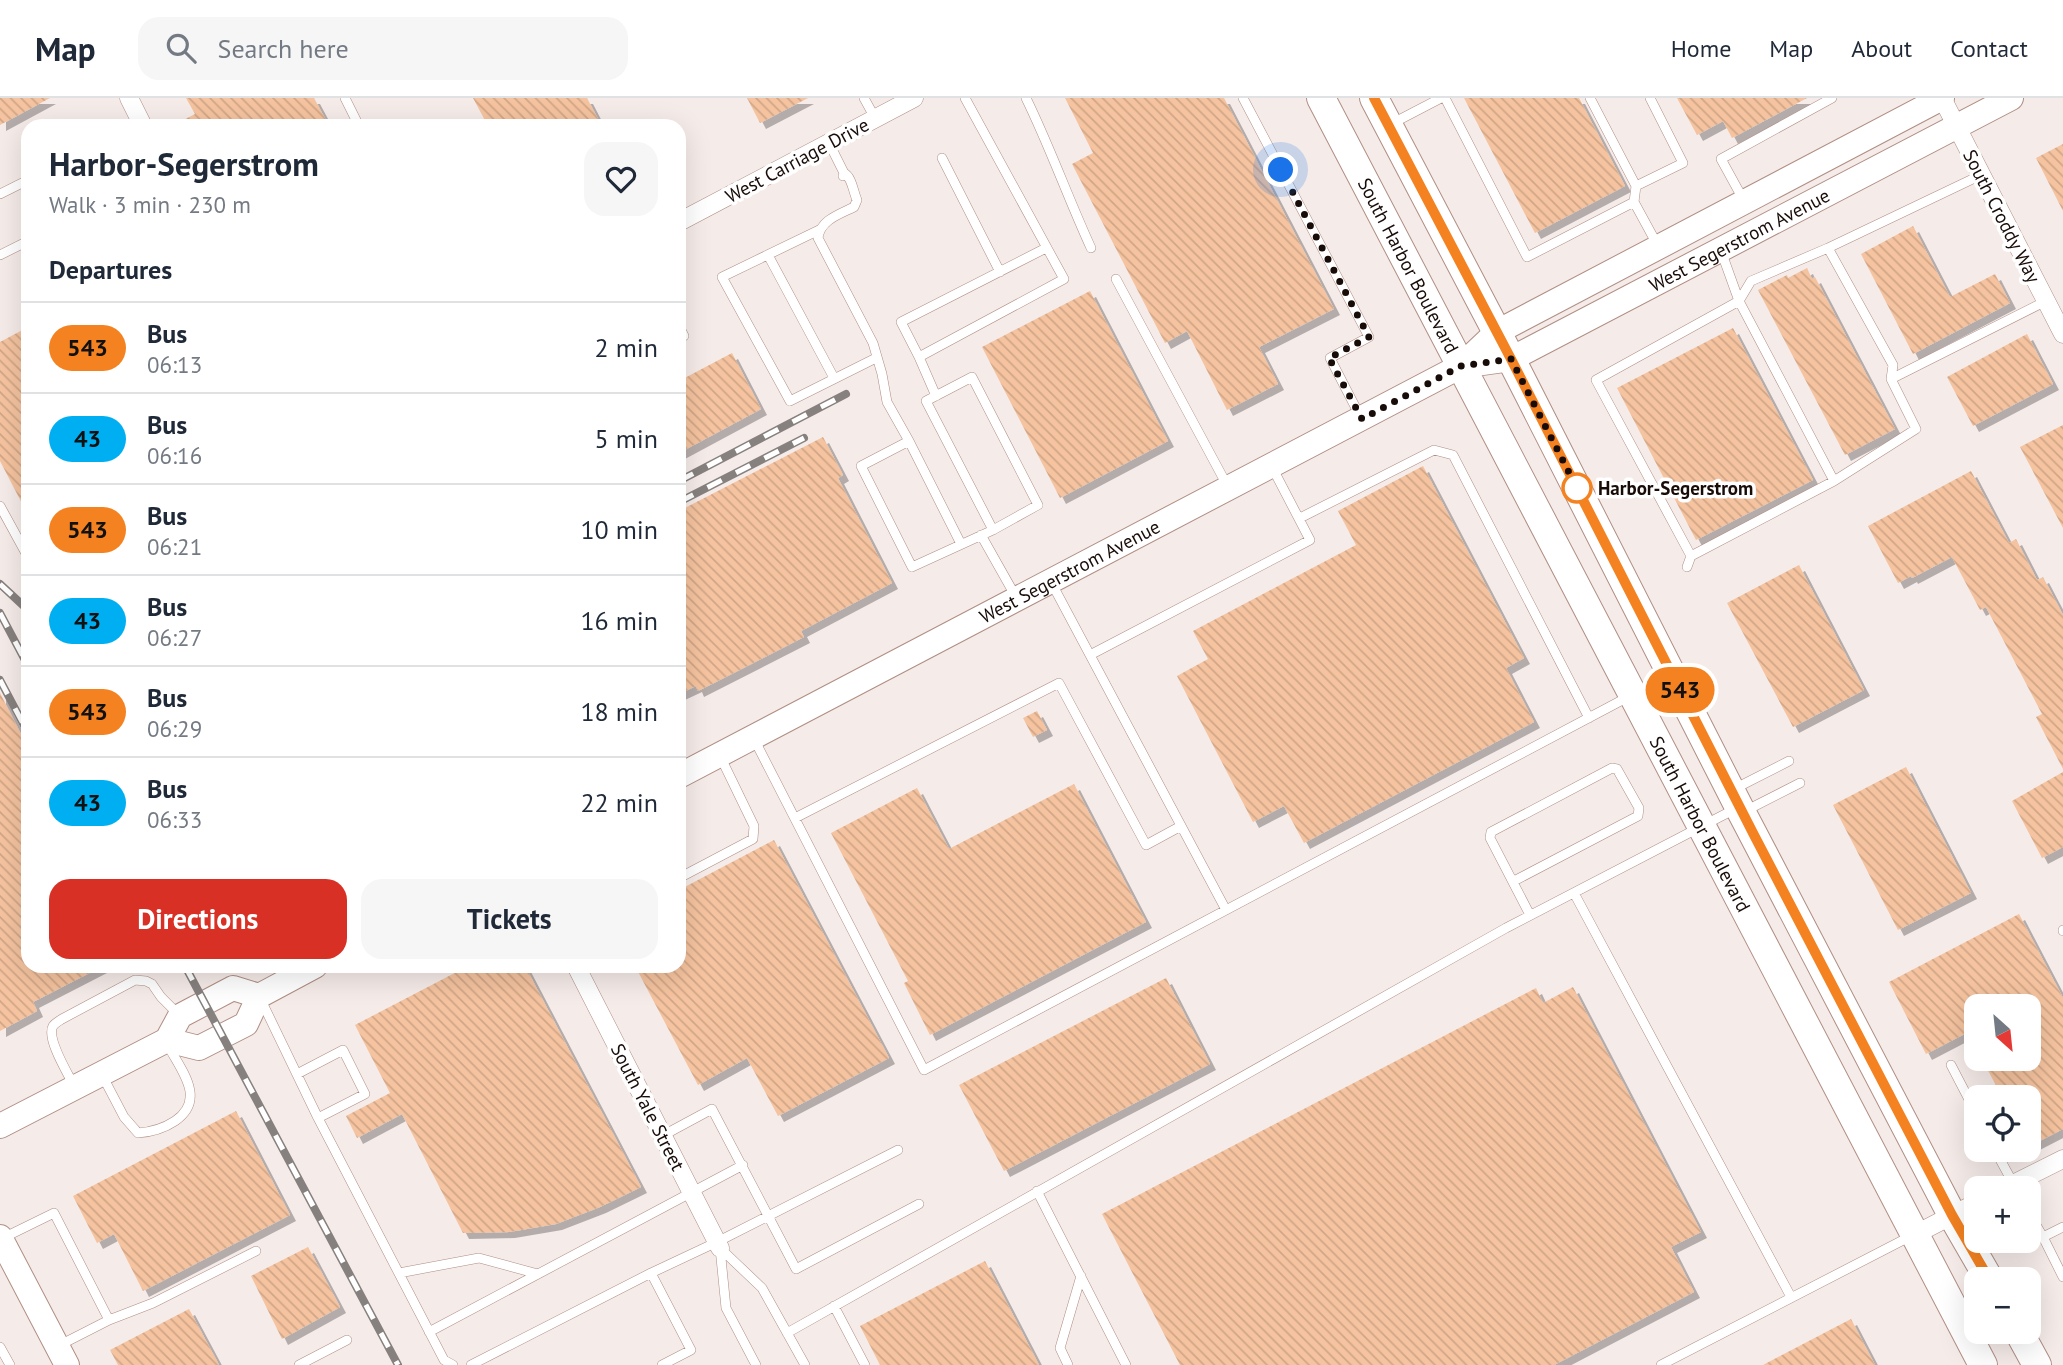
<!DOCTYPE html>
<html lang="en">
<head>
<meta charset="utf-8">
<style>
	:root { --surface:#fff; --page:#f6f6f7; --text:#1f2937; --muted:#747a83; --line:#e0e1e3; --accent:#d93025 }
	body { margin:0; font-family:"PT Sans",sans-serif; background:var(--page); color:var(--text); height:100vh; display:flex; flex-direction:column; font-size:26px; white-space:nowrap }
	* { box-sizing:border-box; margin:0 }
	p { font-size:23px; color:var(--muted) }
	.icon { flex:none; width:38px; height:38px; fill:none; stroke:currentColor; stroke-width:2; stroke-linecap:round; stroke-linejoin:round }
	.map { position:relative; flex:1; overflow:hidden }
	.side { position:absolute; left:21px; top:21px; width:665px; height:854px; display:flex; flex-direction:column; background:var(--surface); border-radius:21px; box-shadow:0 7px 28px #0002 }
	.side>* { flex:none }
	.badge { padding:0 14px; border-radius:23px; font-size:24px; line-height:46px }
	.needle { width:46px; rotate:153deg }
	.buttons { position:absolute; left:1964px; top:896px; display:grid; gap:14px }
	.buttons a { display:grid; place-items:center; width:77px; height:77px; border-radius:14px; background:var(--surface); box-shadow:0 7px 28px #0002; font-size:35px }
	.you { position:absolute; width:35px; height:35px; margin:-18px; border:5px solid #fff; border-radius:50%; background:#1a73e8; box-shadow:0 0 0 10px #1a73e833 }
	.map>.badge { position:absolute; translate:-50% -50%; box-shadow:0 0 0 4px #fff }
	h2 { padding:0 28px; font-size:26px; line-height:63px }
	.round { display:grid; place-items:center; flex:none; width:74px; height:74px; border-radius:21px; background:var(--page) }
	.summary { display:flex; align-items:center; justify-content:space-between; height:119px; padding:0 28px }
	h1 { font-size:33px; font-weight:700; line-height:52px }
	.primary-button { display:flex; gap:14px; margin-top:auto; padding:14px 28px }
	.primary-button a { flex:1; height:80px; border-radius:21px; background:var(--accent); color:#fff; font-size:28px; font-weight:700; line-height:80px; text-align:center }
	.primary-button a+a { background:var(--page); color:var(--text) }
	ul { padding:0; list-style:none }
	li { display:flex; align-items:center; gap:21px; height:91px; padding:0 28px; border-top:2px solid var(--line) }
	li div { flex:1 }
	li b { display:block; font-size:26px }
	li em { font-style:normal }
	li .badge { min-width:77px; font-weight:700; text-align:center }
	header { display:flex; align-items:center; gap:42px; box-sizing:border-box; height:98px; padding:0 35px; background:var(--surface); border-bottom:2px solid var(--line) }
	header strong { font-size:33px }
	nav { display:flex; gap:38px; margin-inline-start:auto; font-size:24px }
	.search { width:490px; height:63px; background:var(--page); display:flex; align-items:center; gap:18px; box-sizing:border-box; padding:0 24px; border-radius:21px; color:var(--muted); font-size:26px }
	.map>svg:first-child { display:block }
</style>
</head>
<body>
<header>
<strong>Map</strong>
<div class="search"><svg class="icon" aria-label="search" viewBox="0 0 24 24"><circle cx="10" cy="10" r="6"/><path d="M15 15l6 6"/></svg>Search here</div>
<nav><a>Home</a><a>Map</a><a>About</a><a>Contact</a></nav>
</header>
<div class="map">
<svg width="2063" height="1267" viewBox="0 0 2063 1267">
	<defs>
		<pattern id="building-back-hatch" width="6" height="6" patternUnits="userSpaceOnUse" patternTransform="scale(1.75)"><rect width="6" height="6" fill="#f5c39f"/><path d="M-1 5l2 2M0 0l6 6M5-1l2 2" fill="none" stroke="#d1a687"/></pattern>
		<filter id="shadow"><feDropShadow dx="6" dy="6" stdDeviation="0" flood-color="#0004"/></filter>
	</defs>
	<rect width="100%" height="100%" fill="#fafafa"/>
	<!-- built -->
	<path fill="#f5ebe8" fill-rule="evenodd" d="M0 0H2063V1267H0ZM28 28H679V868H28ZM1976 908H2028V961H1976ZM1976 999H2028V1052H1976ZM1976 1090H2028V1143H1976ZM1976 1181H2028V1234H1976Z"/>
	<!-- building -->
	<path fill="url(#building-back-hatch)" filter="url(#shadow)" d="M0 0H50L0 27Z
		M186 0H314L329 28H172L195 16Z
		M473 0H587L599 23 590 28H488Z
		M747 0H808L760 25Z
		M1065 0H1224L1334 211 1259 249 1278 286 1227 312 1187 233 1165 245 1072 66 1093 55Z
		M1464 0H1579L1625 88 1535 135Z
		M1677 0H1807L1732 40 1723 23 1697 37Z
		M2063 46V113L2036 60Z
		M1913 128 1950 199 1995 176 2010 205 1913 256 1861 156Z
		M1807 170 1812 181 1815 179 1895 331 1845 357 1758 192 1787 177 1788 180Z
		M1090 193 1168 343 1060 400 982 249Z
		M28 229V417L0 363V244Z
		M1733 230 1813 382 1696 442 1617 290Z
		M2027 236 2053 286 1973 328 1947 279Z
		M732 255 761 311 679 355V283Z
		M2063 327V430L2020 349Z
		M823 339 843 377 838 380 892 485 801 533 804 539 698 593 696 588 679 596V413Z
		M1423 368 1524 560 1506 570 1534 624 1304 745 1284 708 1253 724 1177 578 1208 561 1193 533 1356 447 1338 413Z
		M1971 373 2009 445 2016 441 2037 482 2043 479 2063 517V671L2036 619 2042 616 1986 509 1980 512 1952 459 1912 480 1911 478 1898 485 1868 428Z
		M1799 467 1864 592 1793 629 1727 505Z
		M0 595 28 650V868H103L33 904 37 913 0 933Z
		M1037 613 1047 632 1033 639 1023 620Z
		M1906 669 1971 795 1898 832 1833 707Z
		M2063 674V749L2042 760 2012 703Z
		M1074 686 1146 824 930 937 904 885 908 883 831 735 917 690 949 751Z
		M774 742 889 960 778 1018 747 960 698 987 635 868H679V792Z
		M2019 816 2063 900V1031L2028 1049V999H2002L1982 961H2028V908H1976V930L1926 956 1889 884Z
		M468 868H525L641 1089 600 1109 556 1126 509 1134 463 1135 402 1016 357 1040 346 1018 390 995 355 927Z
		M1166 880 1210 966 1004 1073 959 987Z
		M1573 889 1701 1134 1671 1149 1694 1194 1554 1267H1180L1102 1116 1536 890 1543 905Z
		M236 1013 290 1117 143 1193 114 1136 97 1145 73 1098Z
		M308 1149 340 1209 282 1241 251 1178Z
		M985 1163 1039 1267H880L860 1228Z
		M189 1211 219 1267H118L110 1252Z
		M1851 1221 1875 1267H1763Z"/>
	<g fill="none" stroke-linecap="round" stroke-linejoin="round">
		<!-- lane casing -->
		<g stroke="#b08e83" stroke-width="10">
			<path id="lane" d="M345 0 359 28
				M864 0 875 20
				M965 0 1064 181 919 259 901 224 1046 150
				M1026 0C1050 49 1068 100 1091 150
				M1243 0 1369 239 1330 260 1361 320
				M1445 0 1527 159 1634 104
				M1590 0 1636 88
				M1650 0 1683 65 1636 88 1634 104 1658 148
				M1393 25 1441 0
				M829 45 844 75 843 78
				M942 60 1000 174
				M844 75C852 79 853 93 857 102L854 109C840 116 820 122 818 140L873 245 882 276 887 304 909 343
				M0 96 28 82
				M1743 101 1721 61 1832 0
				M819 132 722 179 790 303 876 260
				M1828 150 1981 77
				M0 157 28 143
				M768 157 834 280
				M1116 181 1228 389
				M679 228 684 238
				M919 259 936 298
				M1891 281 2046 203
				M0 408 28 459
				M1300 420 1434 352 1453 357 1589 620
				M981 437 1016 499
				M961 446 909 343 861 368 912 469 993 432 1038 407 972 279 926 303 993 432
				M1691 458 1834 383 1739 203 1751 183 1828 150 1893 267 1891 281 1916 331 1834 383
				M1687 469 1691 458 1596 282 1739 203 1721 153
				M1051 484 1226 812
				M1090 557 1310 442 1272 369
				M754 641 924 972 1628 599
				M1734 691 1789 663
				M1747 712 1800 685
				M795 720 1059 585 1146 747 1181 728
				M679 780 753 741 754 728 720 658
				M1514 783 1638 718 1639 710 1617 671 1612 670 1491 734 1490 740 1530 817
				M1574 795 1791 1199
				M2063 832V833
				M261 902 318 1020 444 1262 453 1267
				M1951 967 1976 1015
				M297 976 343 952 365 996 318 1020
				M102 977 124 1019 138 1035C152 1034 163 1031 175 1023 207 1001 181 972 167 946
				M73 986C67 974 46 940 53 928 55 925 59 923 62 921L135 882 146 883 152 886 161 899 179 917
				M662 1038 712 1011 796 1171 919 1106
				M1995 1052 2014 1087
				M1037 1093 1126 1267
				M2028 1113 2043 1139
				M2063 1129 2043 1139 2063 1179
				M3 1140 54 1115 109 1222 58 1248
				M720 1150 762 1190 805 1267
				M720 1150 726 1210 756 1267
				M399 1175 479 1160 538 1176
				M651 1175 717 1144 898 1052
				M834 1208 865 1267
				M109 1222 153 1205 256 1153
				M429 1234 743 1067
				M787 1235 1506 830 1735 711
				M0 1249 10 1267
				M299 1267 347 1242
				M471 1267 651 1175 691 1252 662 1267
				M1068 1267 1060 1250 1081 1178
				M1661 1267 1911 1138"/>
		</g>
		<!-- street casing -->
		<g stroke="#b08e83" stroke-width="19">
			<path id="street" d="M129 0 143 28
				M1942 0 2063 236
				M679 124 914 0
				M576 868 720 1150
				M2005 1090 2063 1061
				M1914 1137 1976 1105"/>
		</g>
		<!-- secondary casing -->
		<g stroke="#b08e83" stroke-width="26">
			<g id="secondary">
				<path id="s1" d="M1461 268 1511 261 2011 0"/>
				<path id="s2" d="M679 678 1461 268 1497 234 1942 0"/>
				<path d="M167 942 199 950 246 926 259 898 315 868"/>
				<path d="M0 1028 167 942 180 918 233 890 259 898"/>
				<path d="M0 1139 67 1267"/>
			</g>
		</g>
		<!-- primary casing -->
		<g stroke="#b08e83" stroke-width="30">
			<g id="primary">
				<path id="s3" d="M1321 0 1983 1267"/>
				<path d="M1374 0 1511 261 1742 715 1952 1117 1989 1181"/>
				<path d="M2019 1234 2037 1267"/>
			</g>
		</g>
		<!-- lane -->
		<use href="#lane" stroke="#fff" stroke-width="9"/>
		<!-- street -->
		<use href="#street" stroke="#fff" stroke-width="18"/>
		<!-- secondary -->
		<use href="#secondary" stroke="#fff" stroke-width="24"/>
		<!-- primary -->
		<use href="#primary" stroke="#fff" stroke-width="28"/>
		<!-- rail casing -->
		<g stroke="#86807e" stroke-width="8">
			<path id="rail" d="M679 383 846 296
				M679 404 804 340
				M0 486 28 512
				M0 515 28 568
				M0 582 28 635
				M185 868 398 1267"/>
		</g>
		<!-- rail -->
		<use href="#rail" stroke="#fff" stroke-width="5" stroke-dasharray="16" stroke-linecap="butt"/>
	</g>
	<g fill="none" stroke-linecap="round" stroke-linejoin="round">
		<!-- line casing -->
		<g stroke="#fff" stroke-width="16">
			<path id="line" d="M1374 0 1511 261 1754 737 1952 1117 1989 1181"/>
		</g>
		<!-- line -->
		<use href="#line" stroke="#f48221" stroke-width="10"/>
		<!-- walk -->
		<path stroke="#180c08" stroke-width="7" stroke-dasharray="0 12.6" d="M1281 72 1369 239 1329 260 1362 321 1461 268 1511 261 1580 396 1577 390"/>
	</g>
	<!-- markers -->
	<circle fill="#fff" stroke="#f48221" stroke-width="3.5" cx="1577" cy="390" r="14"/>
	<g text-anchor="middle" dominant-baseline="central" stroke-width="7" stroke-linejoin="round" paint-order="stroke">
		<!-- street labels -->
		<g font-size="19" fill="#180c08" stroke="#fff">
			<text transform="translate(797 62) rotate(-28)">West Carriage Drive</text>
			<text transform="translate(2002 118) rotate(63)">South Croddy Way</text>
			<text stroke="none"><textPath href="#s1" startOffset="308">West Segerstrom Avenue</textPath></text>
			<text stroke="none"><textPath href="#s3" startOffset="189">South Harbor Boulevard</textPath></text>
			<text stroke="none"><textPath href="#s2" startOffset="441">West Segerstrom Avenue</textPath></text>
			<text stroke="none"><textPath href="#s3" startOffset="819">South Harbor Boulevard</textPath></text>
			<text transform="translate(648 1009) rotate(63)">South Yale Street</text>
		</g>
		<!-- stop labels -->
		<g font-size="19" font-weight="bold" fill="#180c08" stroke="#fff" text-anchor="start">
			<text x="1598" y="390">Harbor-Segerstrom</text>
		</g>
	</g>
</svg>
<div class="buttons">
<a><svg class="needle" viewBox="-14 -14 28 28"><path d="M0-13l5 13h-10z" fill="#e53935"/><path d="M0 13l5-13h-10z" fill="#747a83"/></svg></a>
<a><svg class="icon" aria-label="locate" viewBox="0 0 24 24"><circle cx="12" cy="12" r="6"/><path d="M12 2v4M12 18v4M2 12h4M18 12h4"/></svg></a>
<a>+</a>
<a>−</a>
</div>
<div class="you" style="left:1281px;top:72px"></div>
<b class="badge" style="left:1680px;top:592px;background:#f48221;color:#111">543</b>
<section class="side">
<div class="summary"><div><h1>Harbor-Segerstrom</h1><p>Walk · 3 min · 230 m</p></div><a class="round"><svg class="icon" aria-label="heart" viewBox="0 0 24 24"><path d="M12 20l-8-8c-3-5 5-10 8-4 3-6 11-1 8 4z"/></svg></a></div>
<h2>Departures</h2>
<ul>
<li><span class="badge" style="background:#f48221;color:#111">543</span><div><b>Bus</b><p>06:13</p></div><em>2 min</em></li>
<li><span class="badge" style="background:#00aff2;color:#111">43</span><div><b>Bus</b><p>06:16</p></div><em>5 min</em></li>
<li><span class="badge" style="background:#f48221;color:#111">543</span><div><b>Bus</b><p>06:21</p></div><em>10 min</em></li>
<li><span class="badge" style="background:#00aff2;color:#111">43</span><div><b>Bus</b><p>06:27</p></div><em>16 min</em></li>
<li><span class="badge" style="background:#f48221;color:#111">543</span><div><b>Bus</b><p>06:29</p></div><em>18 min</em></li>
<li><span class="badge" style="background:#00aff2;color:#111">43</span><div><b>Bus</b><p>06:33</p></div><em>22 min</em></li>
</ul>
<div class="primary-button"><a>Directions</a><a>Tickets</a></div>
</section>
</div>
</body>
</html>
